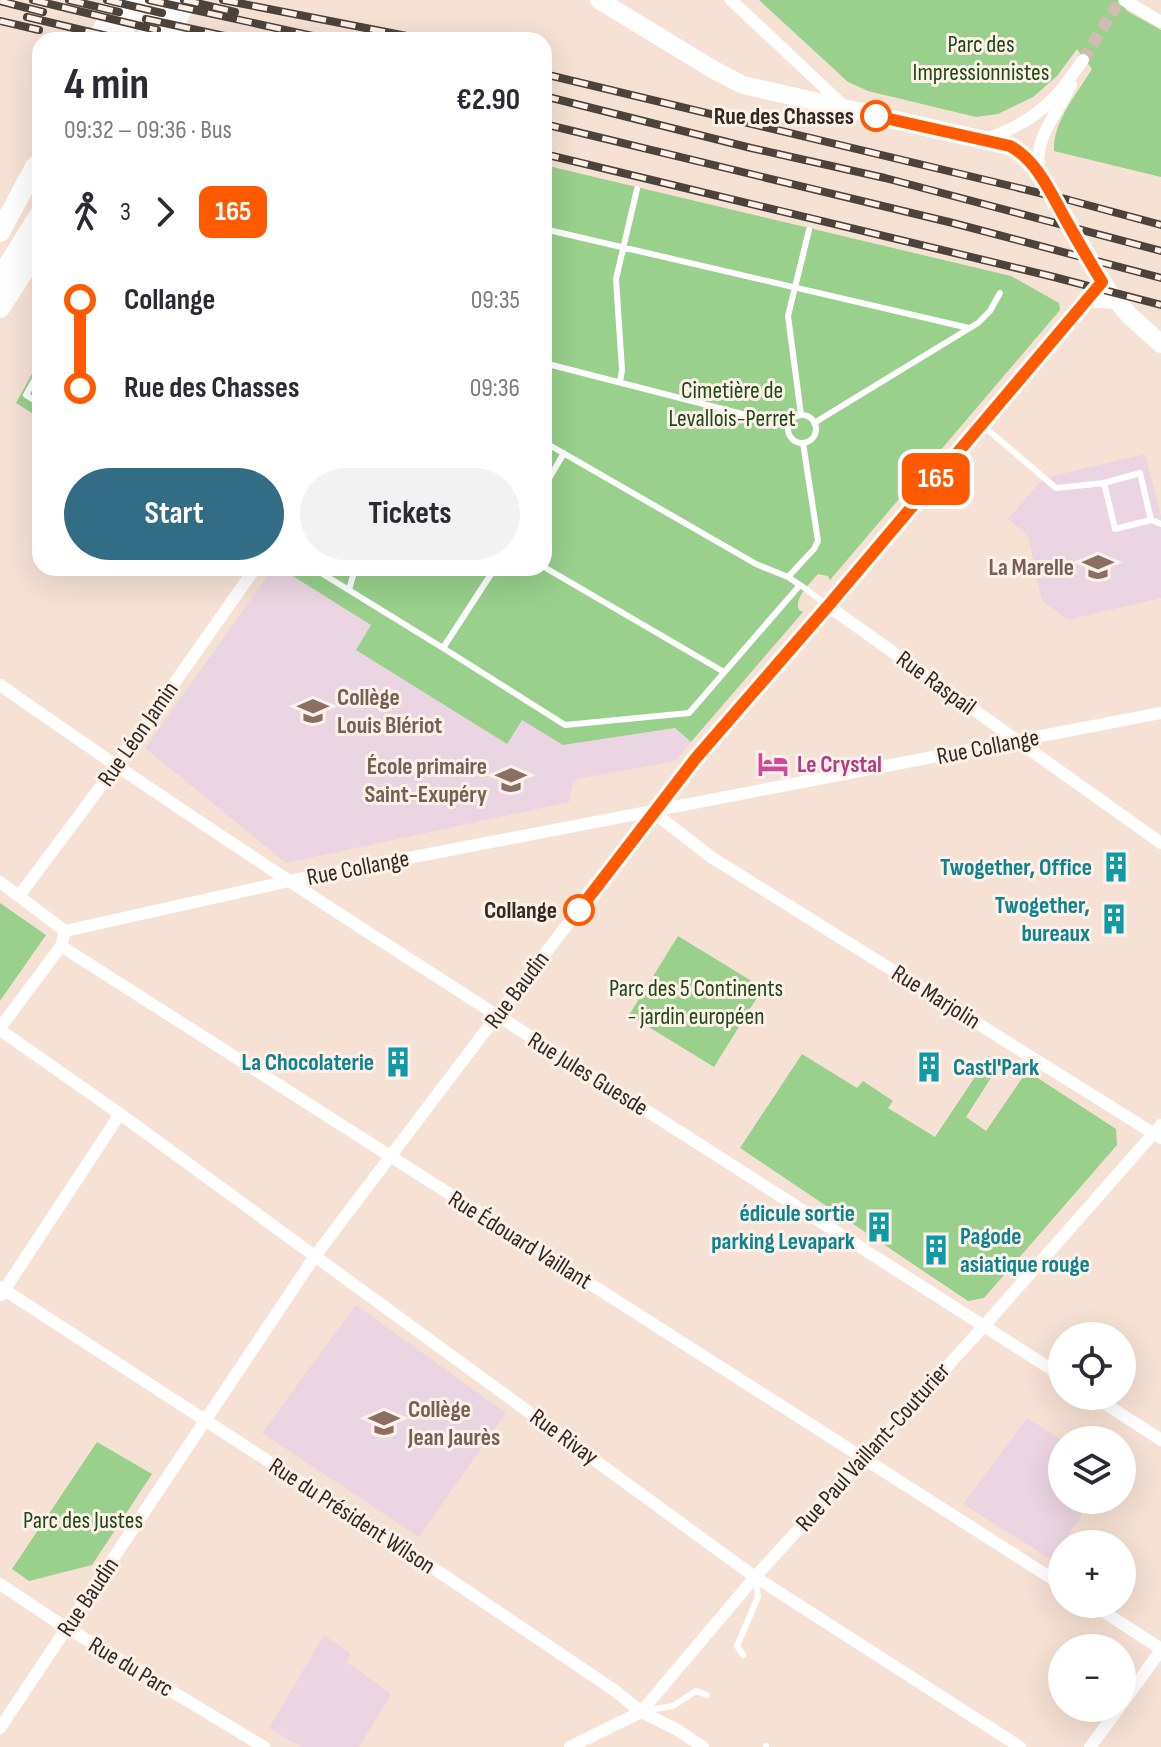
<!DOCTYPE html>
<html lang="en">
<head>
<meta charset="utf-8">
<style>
	:root { --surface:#fff; --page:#f2f2f3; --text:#2b2b33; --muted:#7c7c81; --accent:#336c85 }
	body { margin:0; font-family:"Sofia Sans Condensed",sans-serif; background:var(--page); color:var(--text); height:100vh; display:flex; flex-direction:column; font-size:30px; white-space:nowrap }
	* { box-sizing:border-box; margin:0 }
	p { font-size:26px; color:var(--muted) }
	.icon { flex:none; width:44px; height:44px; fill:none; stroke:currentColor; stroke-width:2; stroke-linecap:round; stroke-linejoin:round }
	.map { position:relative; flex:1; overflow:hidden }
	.details { position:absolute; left:32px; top:32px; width:520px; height:544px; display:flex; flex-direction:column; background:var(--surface); border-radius:24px; box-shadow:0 8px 32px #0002 }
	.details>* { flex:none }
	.badge { padding:0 16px; border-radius:12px; font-size:28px; line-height:52px }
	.tools { position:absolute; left:1048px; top:1322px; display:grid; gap:16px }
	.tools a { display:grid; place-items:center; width:88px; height:88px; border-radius:50%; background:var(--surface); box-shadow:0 8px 32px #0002; font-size:40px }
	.map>.badge { position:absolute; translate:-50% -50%; box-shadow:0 0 0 4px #fff }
	.legs { display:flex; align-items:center; gap:12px; height:88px; padding:0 32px; font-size:26px }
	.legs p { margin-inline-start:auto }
	.head { display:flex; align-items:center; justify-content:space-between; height:136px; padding:0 32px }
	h1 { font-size:44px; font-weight:700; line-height:60px }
	.action { display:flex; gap:16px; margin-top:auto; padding:16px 32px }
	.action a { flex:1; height:92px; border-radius:48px; background:var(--accent); color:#fff; font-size:32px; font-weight:700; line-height:92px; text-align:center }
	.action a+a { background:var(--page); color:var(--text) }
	ul { padding:0 32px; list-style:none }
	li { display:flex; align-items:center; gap:28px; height:88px; font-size:30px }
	li i { display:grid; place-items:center; width:12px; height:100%; margin:0 10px; background:currentColor }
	li i::after { content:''; width:20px; height:20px; margin:-10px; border:6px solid; border-radius:50%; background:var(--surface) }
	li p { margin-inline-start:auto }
	li:first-child i { background:linear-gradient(#0000 50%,currentColor 0) }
	li:last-child i { background:linear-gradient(currentColor 50%,#0000 0) }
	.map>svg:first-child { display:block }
</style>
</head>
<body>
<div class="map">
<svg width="1161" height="1747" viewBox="0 0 1161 1747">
	<rect width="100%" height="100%" fill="#f6e2d4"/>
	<!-- education -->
	<path fill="#ecd5e2" d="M1145 454 1161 516V598L1068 620 1042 601 1028 536 1008 519 1038 484 1049 477Z
		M273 568H280L372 625 356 650 507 744 522 719 564 745 675 728 691 742 675 761 578 779 572 786 569 802 286 863 145 748Z
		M356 1305 506 1413 419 1537 262 1433Z
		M1027 1418 1062 1440V1500H1092L1052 1560 963 1504Z
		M324 1635 351 1654 347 1662 391 1694 359 1747H301L269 1728Z"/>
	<!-- green -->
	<path fill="#98d08c" d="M759 0H1119L1127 11 1161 30V177L1054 151C1053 121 1077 94 1092 69L1077 49 1057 76 1033 97 998 114 976 117 868 91 848 82Z
		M544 165 1011 276 1059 303 1060 310 830 580 828 576 818 574 815 577C807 587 794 599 799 610L803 612 691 742 675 728 563 745 522 720 507 744 356 650 371 625 280 568H544Z
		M40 359V418L16 403Z
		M0 903 46 935 0 1001Z
		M678 936 763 988 714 1067 629 1015Z
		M802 1054 857 1088 863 1081 893 1101 888 1108 935 1137 989 1056 1001 1062 966 1117 986 1131 1027 1071 1116 1129 1117 1145 984 1298 968 1301 740 1148Z
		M97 1442 152 1474 92 1565 29 1581 12 1569Z"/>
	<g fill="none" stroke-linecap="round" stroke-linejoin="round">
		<!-- street-tunnel -->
		<path stroke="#cfbdb1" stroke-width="12" stroke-dasharray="12 6" stroke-linecap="butt" d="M1083 60 1120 0"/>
		<!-- lane -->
		<path stroke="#fff" stroke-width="6" d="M544 229 969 328
			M544 363 789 426
			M40 370 26 395 40 404
			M620 382 622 370 616 279 637 189
			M801 415 788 316 809 230
			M788 429a14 14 0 1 1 28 0a14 14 0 1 1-28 0Z
			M814 423 978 323 990 311 1000 293
			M982 425 1056 488 1104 483
			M544 442 756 564 788 577 803 587
			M544 487 564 453
			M1151 520 1140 473 1104 483 1115 529 1151 520 1161 524
			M544 567 724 672
			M313 568 443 648 495 568
			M788 577 814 549 818 541 803 443
			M806 589 828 606
			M349 590 355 568
			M443 648 565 725 689 713 800 585
			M743 1655 737 1646 758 1597 756 1581
			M644 1711 673 1706 696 1691 707 1695
			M766 1746V1747"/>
		<!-- street -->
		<path stroke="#fff" stroke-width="12" d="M731 0 845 107
			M1124 0 1161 22
			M985 139C1011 131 1037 116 1056 96 1066 85 1074 72 1083 60
			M1040 174C1031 140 1058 113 1071 85
			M828 606 1161 843
			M0 685C233 849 473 1000 713 1153 830 1227 946 1302 1062 1376
			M653 812 711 857 1161 1138
			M0 882 65 931
			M19 896 116 766 254 570
			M65 931 61 946 1062 1585
			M65 931 289 881 1161 713
			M0 1028 61 946
			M0 1030 120 1114 755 1577 1020 1747
			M0 1287 445 1576 614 1690 641 1712 676 1729 703 1747
			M1 1295 120 1114
			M1093 1396 1161 1440
			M0 1584 54 1620 264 1747
			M1092 1604 1161 1649
			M1122 1704 1161 1650
			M0 1728 315 1256 486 1030 696 758 812 625 1092 295
			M570 1747 641 1712 755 1577 984 1326 1161 1125
			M1090 1747 1119 1708"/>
		<!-- secondary -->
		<path stroke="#fff" stroke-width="18" d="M599 0 714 70 743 85 1010 146C1024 154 1032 164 1041 177L1108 291 1130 316 1161 344
			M1089 298 1115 300"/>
		<!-- primary -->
		<path stroke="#fff" stroke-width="20" d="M97 40 118 0
			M118 40 140 0
			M145 40 167 0
			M166 40 187 0
			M0 232 35 167 40 162
			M0 278 40 214
			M0 308 40 246"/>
		<!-- rail casing -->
		<g stroke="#4c433c" stroke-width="8">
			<path id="rail" d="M33 0 157 30
				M69 0 119 12
				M107 0 162 13
				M149 0 331 40
				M184 0 235 12
				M223 0 427 40
				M0 1 43 12
				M27 17 124 40
				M146 19 243 40
				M0 21 39 30
				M544 74 1069 200 1161 225
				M544 96 751 148 885 178 1161 251
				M544 124 953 223 1161 278
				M544 154 1050 276 1161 305"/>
		</g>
		<!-- rail -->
		<use href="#rail" stroke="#fdf1e9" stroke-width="5" stroke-dasharray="15" stroke-linecap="butt"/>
	</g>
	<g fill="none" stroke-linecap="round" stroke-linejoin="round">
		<!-- line-1 casing -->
		<g stroke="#fff" stroke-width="18">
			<path id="line-1" d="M579 910 696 758 828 606 1102 282C1090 262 1078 242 1067 222 1052 196 1038 161 1010 146L876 116"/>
		</g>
		<!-- line-1 -->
		<use href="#line-1" stroke="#ff5a00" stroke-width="12"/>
	</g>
	<!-- icons -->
	<defs>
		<g id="school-bare" transform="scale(2.4)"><path d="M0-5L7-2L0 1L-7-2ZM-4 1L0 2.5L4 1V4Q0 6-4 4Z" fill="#8d6e63" stroke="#fdf1e9" stroke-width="2.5" paint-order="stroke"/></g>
		<g id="hotel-bare" transform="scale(2.4)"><path d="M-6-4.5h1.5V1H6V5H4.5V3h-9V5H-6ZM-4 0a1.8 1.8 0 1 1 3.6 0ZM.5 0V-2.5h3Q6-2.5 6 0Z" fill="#d1479c" stroke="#fdf1e9" stroke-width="2.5" paint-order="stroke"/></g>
		<g id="building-bare" transform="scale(2.4)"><path d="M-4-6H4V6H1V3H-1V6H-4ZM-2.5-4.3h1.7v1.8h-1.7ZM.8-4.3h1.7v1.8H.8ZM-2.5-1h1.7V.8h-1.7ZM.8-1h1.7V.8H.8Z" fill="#0f9aa8" stroke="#fdf1e9" stroke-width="2.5" paint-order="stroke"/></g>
	</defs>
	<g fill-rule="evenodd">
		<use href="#school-bare" x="1098" y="567"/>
		<use href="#school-bare" x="313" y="711"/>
		<use href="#hotel-bare" x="773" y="764"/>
		<use href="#school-bare" x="511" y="780"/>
		<use href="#building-bare" x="1116" y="867"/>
		<use href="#building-bare" x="1114" y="919"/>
		<use href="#building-bare" x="398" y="1062"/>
		<use href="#building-bare" x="929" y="1067"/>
		<use href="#building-bare" x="879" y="1227"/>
		<use href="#building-bare" x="936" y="1250"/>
		<use href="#school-bare" x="384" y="1423"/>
	</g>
	<!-- markers -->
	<g fill="#fff" stroke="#ff5a00" stroke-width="4">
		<circle cx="876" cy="116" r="14"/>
		<circle cx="579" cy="910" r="14"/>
	</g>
	<g text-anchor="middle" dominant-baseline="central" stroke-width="6" stroke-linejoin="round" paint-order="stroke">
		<!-- park labels -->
		<g font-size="24" fill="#1e4814" stroke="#fdf1e9">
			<text x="981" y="44">Parc des<tspan x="981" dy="28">Impressionnistes</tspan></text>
			<text x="732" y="390">Cimetière de<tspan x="732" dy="28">Levallois-Perret</tspan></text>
			<text x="696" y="988">Parc des 5 Continents<tspan x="696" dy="28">- jardin européen</tspan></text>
			<text x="83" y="1520">Parc des Justes</text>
		</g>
		<!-- stop labels -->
		<g font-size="24" font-weight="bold" fill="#312924" stroke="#fdf1e9" text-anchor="end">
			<text x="854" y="116">Rue des Chasses</text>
			<text x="557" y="910">Collange</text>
		</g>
		<!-- education labels -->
		<g font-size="24" font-weight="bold" fill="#785e54" stroke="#fdf1e9" text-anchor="end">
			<text x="1074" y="567">La Marelle</text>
			<text x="337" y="697" text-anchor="start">Collège<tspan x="337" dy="28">Louis Blériot</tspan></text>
			<text x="487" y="766">École primaire<tspan x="487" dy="28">Saint-Exupéry</tspan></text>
			<text x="408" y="1409" text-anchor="start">Collège<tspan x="408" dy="28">Jean Jaurès</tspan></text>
		</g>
		<!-- street labels -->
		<g font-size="24" fill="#312924" stroke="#fdf1e9">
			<text transform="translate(936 683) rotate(36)">Rue Raspail</text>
			<text transform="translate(138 734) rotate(-55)">Rue Léon Jamin</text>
			<text transform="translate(988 747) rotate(-11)">Rue Collange</text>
			<text transform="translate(358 868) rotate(-11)">Rue Collange</text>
			<text transform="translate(517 990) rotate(-53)">Rue Baudin</text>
			<text transform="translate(936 997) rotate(32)">Rue Marjolin</text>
			<text transform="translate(588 1074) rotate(32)">Rue Jules Guesde</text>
			<text transform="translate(520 1240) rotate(32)">Rue Édouard Vaillant</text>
			<text transform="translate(564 1437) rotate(36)">Rue Rivay</text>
			<text transform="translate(873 1447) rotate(-48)">Rue Paul Vaillant-Couturier</text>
			<text transform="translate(352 1516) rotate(33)">Rue du Président Wilson</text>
			<text transform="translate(88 1597) rotate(-56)">Rue Baudin</text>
			<text transform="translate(131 1667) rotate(31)">Rue du Parc</text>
		</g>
		<!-- hotel labels -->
		<g font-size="24" font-weight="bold" fill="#b23c85" stroke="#fdf1e9" text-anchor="start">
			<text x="797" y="764">Le Crystal</text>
		</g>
		<!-- culture labels -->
		<g font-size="24" font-weight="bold" fill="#0d838f" stroke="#fdf1e9" text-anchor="end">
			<text x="1092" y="867">Twogether, Office</text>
			<text x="1090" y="905">Twogether,<tspan x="1090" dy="28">bureaux</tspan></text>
			<text x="374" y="1062">La Chocolaterie</text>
			<text x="953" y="1067" text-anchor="start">Castl'Park</text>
			<text x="855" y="1213">édicule sortie<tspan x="855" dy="28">parking Levapark</tspan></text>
			<text x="960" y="1236" text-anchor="start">Pagode<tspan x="960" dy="28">asiatique rouge</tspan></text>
		</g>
	</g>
</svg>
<div class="tools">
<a><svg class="icon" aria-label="locate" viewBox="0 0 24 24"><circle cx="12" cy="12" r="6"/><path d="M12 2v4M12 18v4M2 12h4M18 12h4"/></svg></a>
<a><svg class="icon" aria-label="layers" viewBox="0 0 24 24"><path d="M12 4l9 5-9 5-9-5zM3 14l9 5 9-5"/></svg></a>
<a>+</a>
<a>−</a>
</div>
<b class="badge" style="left:936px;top:479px;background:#ff5a00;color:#fff">165</b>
<section class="details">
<div class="head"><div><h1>4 min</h1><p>09:32 – 09:36 · Bus</p></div><b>€2.90</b></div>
<div class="legs"><svg class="icon" aria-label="walk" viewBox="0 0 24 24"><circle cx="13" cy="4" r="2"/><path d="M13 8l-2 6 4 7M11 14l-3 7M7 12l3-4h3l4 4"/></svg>3<svg class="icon" aria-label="forward" viewBox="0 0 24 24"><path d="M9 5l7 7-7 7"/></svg><b class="badge" style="background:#ff5a00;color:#fff">165</b></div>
<ul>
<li><i style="color:#ff5a00"></i><b>Collange</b><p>09:35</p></li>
<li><i style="color:#ff5a00"></i><b>Rue des Chasses</b><p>09:36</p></li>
</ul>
<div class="action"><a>Start</a><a>Tickets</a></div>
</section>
</div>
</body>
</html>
